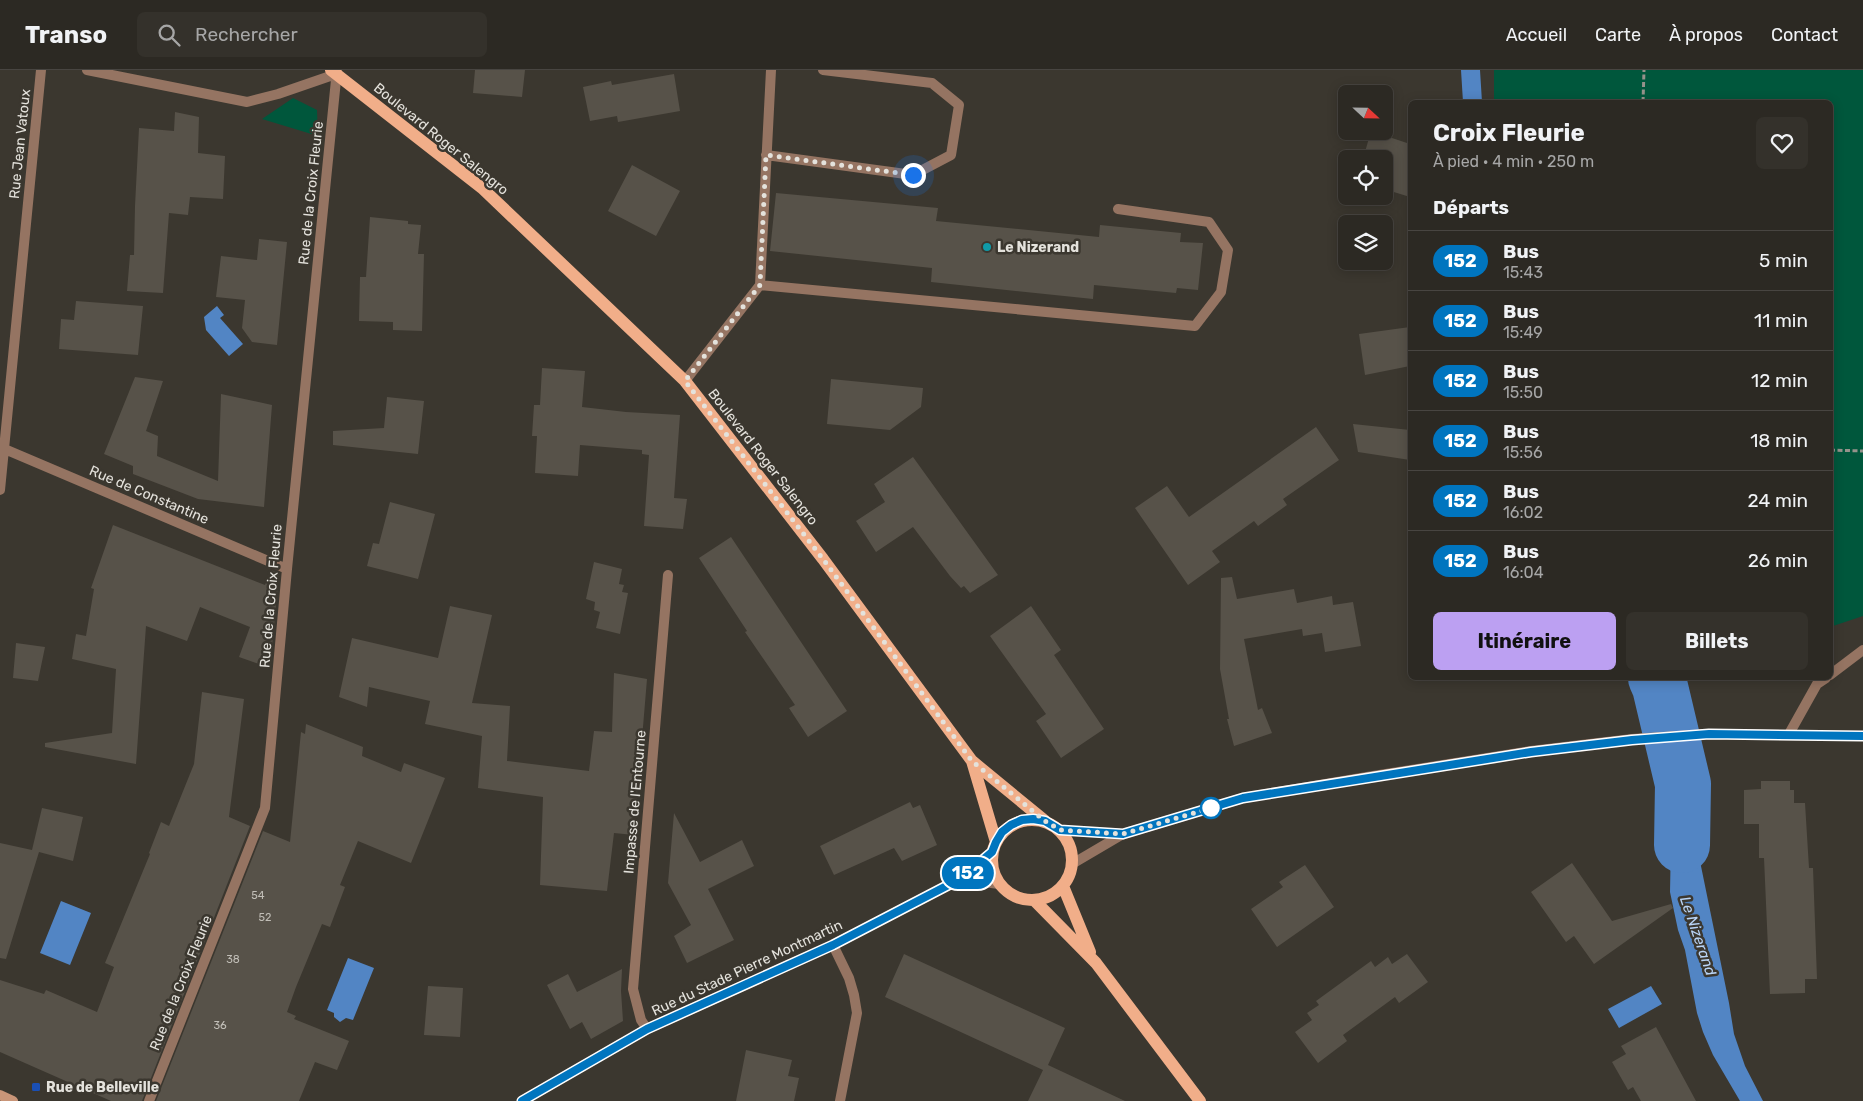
<!DOCTYPE html>
<html lang="fr">
<head>
<meta charset="utf-8">
<style>
	:root { --surface:#2c2923; --page:#34312b; --text:#f1f3f6; --muted:#a6a6a6; --line:#484541; --accent:#bca0f2 }
	body { margin:0; font-family:Rubik,sans-serif; background:var(--page); color:var(--text); height:100vh; display:flex; flex-direction:column; font-size:19px; white-space:nowrap }
	* { box-sizing:border-box; margin:0 }
	p { font-size:16px; color:var(--muted) }
	.icon { flex:none; width:28px; height:28px; fill:none; stroke:currentColor; stroke-width:2; stroke-linecap:round; stroke-linejoin:round }
	.map { position:relative; flex:1; overflow:hidden }
	.side { position:absolute; left:1408px; top:30px; width:425px; height:580px; display:flex; flex-direction:column; background:var(--surface); border-radius:8px; box-shadow:0 2px 12px #0003,0 0 0 1px var(--line) }
	.side>* { flex:none }
	.badge { padding:0 10px; border-radius:16px; font-size:18px; line-height:32px }
	.needle { width:32px; rotate:112deg }
	.controls { position:absolute; left:1338px; top:15px; display:grid; gap:10px }
	.controls a { display:grid; place-items:center; width:55px; height:55px; border-radius:8px; background:var(--surface); box-shadow:0 2px 12px #0003,0 0 0 1px var(--line); font-size:25px }
	.you { position:absolute; width:25px; height:25px; margin:-12px; border:4px solid #fff; border-radius:50%; background:#1a73e8; box-shadow:0 0 0 8px #1a73e833 }
	.map>.badge { position:absolute; translate:-50% -50%; box-shadow:0 0 0 2px #fff }
	h2 { padding:0 25px; font-size:19px; line-height:45px }
	.round { display:grid; place-items:center; flex:none; width:52px; height:52px; border-radius:8px; background:var(--page) }
	.summary { display:flex; align-items:center; justify-content:space-between; height:85px; padding:0 25px }
	h1 { font-size:24px; font-weight:700; line-height:38px }
	.button { display:flex; gap:10px; margin-top:auto; padding:10px 25px }
	.button a { flex:1; height:58px; border-radius:8px; background:var(--accent); color:#111; font-size:20px; font-weight:700; line-height:58px; text-align:center }
	.button a+a { background:var(--page); color:var(--text) }
	ul { padding:0; list-style:none }
	li { display:flex; align-items:center; gap:15px; height:60px; padding:0 25px; border-top:1px solid var(--line) }
	li div { flex:1 }
	li b { display:block; font-size:19px }
	li em { font-style:normal }
	li .badge { min-width:55px; font-weight:700; text-align:center }
	header { display:flex; align-items:center; gap:30px; box-sizing:border-box; height:70px; padding:0 25px; background:var(--surface); border-bottom:1px solid var(--line) }
	header strong { font-size:24px }
	nav { display:flex; gap:28px; margin-inline-start:auto; font-size:18px }
	.search { width:350px; height:45px; background:var(--page); display:flex; align-items:center; gap:12px; box-sizing:border-box; padding:0 18px; border-radius:8px; color:var(--muted); font-size:19px }
	.map>svg:first-child { display:block }
</style>
</head>
<body>
<header>
<strong>Transo</strong>
<div class="search"><svg class="icon" aria-label="search" viewBox="0 0 24 24"><circle cx="10" cy="10" r="6"/><path d="M15 15l6 6"/></svg>Rechercher</div>
<nav><a>Accueil</a><a>Carte</a><a>À propos</a><a>Contact</a></nav>
</header>
<div class="map">
<svg width="1863" height="1031" viewBox="0 0 1863 1031">
	<rect width="100%" height="100%" fill="#3b372f"/>
	<!-- green -->
	<path fill="#00573c" d="M1494 0H1863V546L1830 557V32H1494Z
		M293 28 317 40 318 66 262 49Z"/>
	<!-- water -->
	<path fill="#5285c4" d="M1461 0H1480L1482 32H1463Z
		M217 236 224 245 220 248 243 274 229 286 206 260 204 247Z
		M1630 608H1681L1687 621 1642 626Z
		M1693 698V757L1729 933 1734 964 1745 996 1763 1031H1740L1713 985 1703 962 1697 943 1685 880 1678 860 1670 822 1672 715 1671 699Z
		M61 831 91 843 70 895 40 883Z
		M348 888 374 898 353 950 346 948 340 952 334 947V943L327 940Z
		M1651 916 1662 934 1619 958 1608 939Z"/>
	<g fill="none" stroke-linecap="round" stroke-linejoin="round">
		<!-- river -->
		<path stroke="#5285c4" stroke-width="56" d="M1656 608 1660 617 1683 714 1682 775"/>
	</g>
	<!-- building -->
	<path fill="#575249" d="M475 0H525L522 27 473 23Z
		M674 4 680 41 618 52 617 46 590 51 583 17 611 11 612 15Z
		M175 42 199 47 198 83 225 86 223 129 190 127 188 145 169 143 163 223 127 221 130 185H134L135 136 139 58 174 61Z
		M1371 61 1410 74V127L1384 119V89H1363Z
		M632 95 680 121 656 166 608 141Z
		M776 123 938 138 936 151 1099 167 1100 155 1181 163 1180 172 1203 173 1198 220 1177 218 1176 223 1094 215 1093 229 931 212 932 198 770 181Z
		M370 147 408 151V154L421 155 418 184H424L422 261 393 260V252L359 251 360 207H366Z
		M259 169 287 172 277 275 252 272 242 258 245 230 216 227 221 186 257 190Z
		M76 231 143 236 138 285 59 279 61 249 74 250Z
		M1410 257V296L1365 305 1359 264Z
		M542 298 585 301 582 337 626 342 680 345 674 428 687 429 683 459 644 456 649 385 642 384V380L580 375 578 406 535 403 537 366H532L534 335H540Z
		M135 307 163 311 146 361 158 366 157 386 218 411 221 324 272 335 264 437 198 429 133 404V396L104 384Z
		M831 309 923 318 921 337 890 360 827 354Z
		M387 327 424 331 418 384 333 375V361L384 358Z
		M1353 354 1410 360V390L1358 382Z
		M1316 357 1339 390 1283 429 1287 435 1258 456 1254 451 1212 481 1220 492 1188 515 1135 438 1167 416 1189 447Z
		M913 387 998 505 970 523 964 516 961 518 950 506 913 457 876 482 856 451 885 432 874 414Z
		M390 432 435 444 418 509 367 496 373 473 379 474Z
		M113 455 265 515 271 500 279 503 270 598 239 587 250 557 200 537 187 571 146 556 136 694 45 677V673L112 663 116 599 72 589 76 564 86 566 94 519 91 518Z
		M731 467 847 641 808 667 789 638 795 635 745 562 747 561 699 488Z
		M594 492 622 499 619 514 624 515 622 522 628 523 620 564 596 558 600 542 594 540 595 532 586 529Z
		M1232 507 1237 529 1294 519 1297 533 1332 526 1333 535 1353 532 1361 576 1325 582 1322 563 1303 566 1302 559 1244 569 1258 640 1262 638 1272 663 1234 676 1227 649H1229L1220 599 1221 508Z
		M450 536 492 545 472 633 510 636 507 691 589 701 594 661 612 662 614 603 647 609 634 765 614 763 607 821 540 815 543 727 478 718 482 666 425 654 430 631 369 617 367 637 339 627 352 568 438 588Z
		M1031 536 1061 580 1054 585 1104 659 1061 688 1036 651 1046 644 990 566Z
		M16 573 45 577 38 611 13 608Z
		M202 622 244 629 229 747 250 756 142 1031H111L0 982V910L44 924 46 920 97 942 114 897 105 893 150 784 149 783 161 752 169 756 194 694Z
		M306 654 363 677 362 686 401 702 404 693 445 708 411 793 358 771 340 815 345 817 330 857 322 854 296 917 287 942 296 946 294 949 349 971 337 1000 315 992 299 1031H156L263 761 290 772 301 662 305 664Z
		M1761 711H1790V720H1794V733H1805L1809 798H1813L1817 909H1805V923L1770 924 1764 788H1759V754H1744V720L1761 719Z
		M910 732 913 738 920 735 937 775 902 791 894 778 834 805 820 776Z
		M42 738 83 747 73 791 39 782 6 889 0 888V773L32 780Z
		M674 743 700 792 742 770 754 796 708 819 734 870 687 893 674 866 691 855 668 813Z
		M1572 793 1612 851 1671 834 1673 838 1594 894 1574 866 1566 872 1531 822Z
		M1305 795 1334 837 1277 877 1251 839 1283 817 1279 812Z
		M904 884 1065 958 1048 995 1125 1031H1028L1043 1000 885 927Z
		M1407 884 1428 912 1399 933 1395 927 1343 965 1347 971 1318 993 1295 962 1312 950 1307 943 1319 935 1316 931 1371 891 1375 897 1388 887 1392 894Z
		M622 899 621 921 623 951 591 969 582 952 570 959 547 915 568 904 577 922Z
		M428 916 463 918 460 967 424 965Z
		M1656 957 1696 1031H1641L1633 1017 1628 1020 1612 992 1626 984 1621 976Z
		M746 980 792 990 788 1006 799 1008 794 1031H736Z"/>
	<g fill="none" stroke-linecap="round" stroke-linejoin="round">
		<!-- path -->
		<path stroke="#95928b" stroke-width="3" stroke-dasharray="5 2.5" stroke-linecap="butt" d="M1643 32 1644 0
			M1830 380 1863 381"/>
		<!-- service -->
		<path stroke="#957462" stroke-width="10" d="M766 85 913 105 951 85 959 35 932 13 823 0
			M760 215 771 0
			M685 311 760 215 1195 256 1221 222 1228 180 1209 152 1118 139
			M1830 605 1863 580
			M1789 664 1817 614 1826 608
			M833 875 849 908 854 925 857 943 840 1031"/>
		<!-- minor -->
		<path stroke="#957462" stroke-width="10" d="M87 0 247 32 278 24 336 4
			M0 377 287 499
			M0 420 41 0
			M1059 760 1123 764
			M1072 794 1123 764 1243 728 1367 707 1531 681 1632 669 1709 664 1863 666
			M960 809 999 814
			M647 959 641 950 633 919 668 505
			M149 1031 265 738 287 499 337 0
			M522 1031 647 959 833 875 960 809 992 782"/>
		<!-- secondary -->
		<path stroke="#c99578" stroke-width="10" d="M0 1025 13 1031"/>
		<!-- primary -->
		<path stroke="#f1ae89" stroke-width="12" d="M331 0 482 118 685 311 823 489 972 691 1045 751
			M972 691 996 772
			M992 790a40 40 0 1 1 80 0a40 40 0 1 1-80 0Z
			M1063 816 1090 882
			M1034 830 1096 893 1200 1031"/>
	</g>
	<g fill="none" stroke-linecap="round" stroke-linejoin="round">
		<!-- line casing -->
		<g stroke="#fff" stroke-width="11">
			<path id="line" d="M522 1031 647 959 833 875 960 809 992 782 996 772 1002 762 1011 755 1022 750 1033 749 1045 751 1060 760 1123 764 1243 728 1531 682 1632 670 1709 664 1863 666"/>
		</g>
		<!-- line -->
		<use href="#line" stroke="#0075bf" stroke-width="8"/>
		<!-- walk -->
		<path stroke="#e4e2dc" stroke-width="5" stroke-dasharray="0 9" d="M913 105 766 85 760 215 685 311 823 489 972 691 1045 751 1060 760 1123 764 1211 738"/>
	</g>
	<!-- markers -->
	<circle fill="#0f9aa8" stroke="#3b372f" stroke-width="2" cx="987" cy="177" r="5"/>
	<circle fill="#fff" stroke="#0075bf" stroke-width="2.5" cx="1211" cy="738" r="10"/>
	<rect fill="#1a4fb4" stroke="#3b372f" stroke-width="2" x="31" y="1012" width="10" height="10" rx="2.5"/>
	<g text-anchor="middle" dominant-baseline="central" stroke-width="5" stroke-linejoin="round" paint-order="stroke">
		<!-- number labels -->
		<g font-size="11" fill="#c1beb7">
			<text x="258" y="825">54</text>
			<text x="265" y="847">52</text>
			<text x="233" y="889">38</text>
			<text x="220" y="955">36</text>
		</g>
		<!-- street labels -->
		<g font-size="14" fill="#e4e2dc" stroke="#3b372f">
			<text transform="translate(441 69) rotate(39)">Boulevard Roger Salengro</text>
			<text transform="translate(20 74) rotate(-84)">Rue Jean Vatoux</text>
			<text transform="translate(311 123) rotate(-84)">Rue de la Croix Fleurie</text>
			<text transform="translate(763 387) rotate(52)">Boulevard Roger Salengro</text>
			<text transform="translate(149 425) rotate(23)">Rue de Constantine</text>
			<text transform="translate(271 526) rotate(-85)">Rue de la Croix Fleurie</text>
			<text transform="translate(635 732) rotate(-85)">Impasse de l'Entourne</text>
			<text transform="translate(747 898) rotate(-25)">Rue du Stade Pierre Montmartin</text>
			<text transform="translate(181 913) rotate(-68)">Rue de la Croix Fleurie</text>
		</g>
		<!-- poi labels -->
		<g font-size="14" font-weight="bold" fill="#e4e2dc" stroke="#3b372f" text-anchor="start">
			<text x="997" y="177">Le Nizerand</text>
			<text x="46" y="1017">Rue de Belleville</text>
		</g>
		<!-- water labels -->
		<g font-size="15" font-style="italic" fill="#b9d4f6" stroke="#3b372f">
			<text transform="translate(1698 866) rotate(71)">Le Nizerand</text>
		</g>
	</g>
</svg>
<div class="controls">
<a><svg class="needle" viewBox="-14 -14 28 28"><path d="M0-13l5 13h-10z" fill="#e53935"/><path d="M0 13l5-13h-10z" fill="#a6a6a6"/></svg></a>
<a><svg class="icon" aria-label="locate" viewBox="0 0 24 24"><circle cx="12" cy="12" r="6"/><path d="M12 2v4M12 18v4M2 12h4M18 12h4"/></svg></a>
<a><svg class="icon" aria-label="layers" viewBox="0 0 24 24"><path d="M12 4l9 5-9 5-9-5zM3 14l9 5 9-5"/></svg></a>
</div>
<div class="you" style="left:913px;top:105px"></div>
<b class="badge" style="left:968px;top:803px;background:#0075bf;color:#fff">152</b>
<section class="side">
<div class="summary"><div><h1>Croix Fleurie</h1><p>À pied · 4 min · 250 m</p></div><a class="round"><svg class="icon" aria-label="heart" viewBox="0 0 24 24"><path d="M12 20l-8-8c-3-5 5-10 8-4 3-6 11-1 8 4z"/></svg></a></div>
<h2>Départs</h2>
<ul>
<li><span class="badge" style="background:#0075bf;color:#fff">152</span><div><b>Bus</b><p>15:43</p></div><em>5 min</em></li>
<li><span class="badge" style="background:#0075bf;color:#fff">152</span><div><b>Bus</b><p>15:49</p></div><em>11 min</em></li>
<li><span class="badge" style="background:#0075bf;color:#fff">152</span><div><b>Bus</b><p>15:50</p></div><em>12 min</em></li>
<li><span class="badge" style="background:#0075bf;color:#fff">152</span><div><b>Bus</b><p>15:56</p></div><em>18 min</em></li>
<li><span class="badge" style="background:#0075bf;color:#fff">152</span><div><b>Bus</b><p>16:02</p></div><em>24 min</em></li>
<li><span class="badge" style="background:#0075bf;color:#fff">152</span><div><b>Bus</b><p>16:04</p></div><em>26 min</em></li>
</ul>
<div class="button"><a>Itinéraire</a><a>Billets</a></div>
</section>
</div>
</body>
</html>
